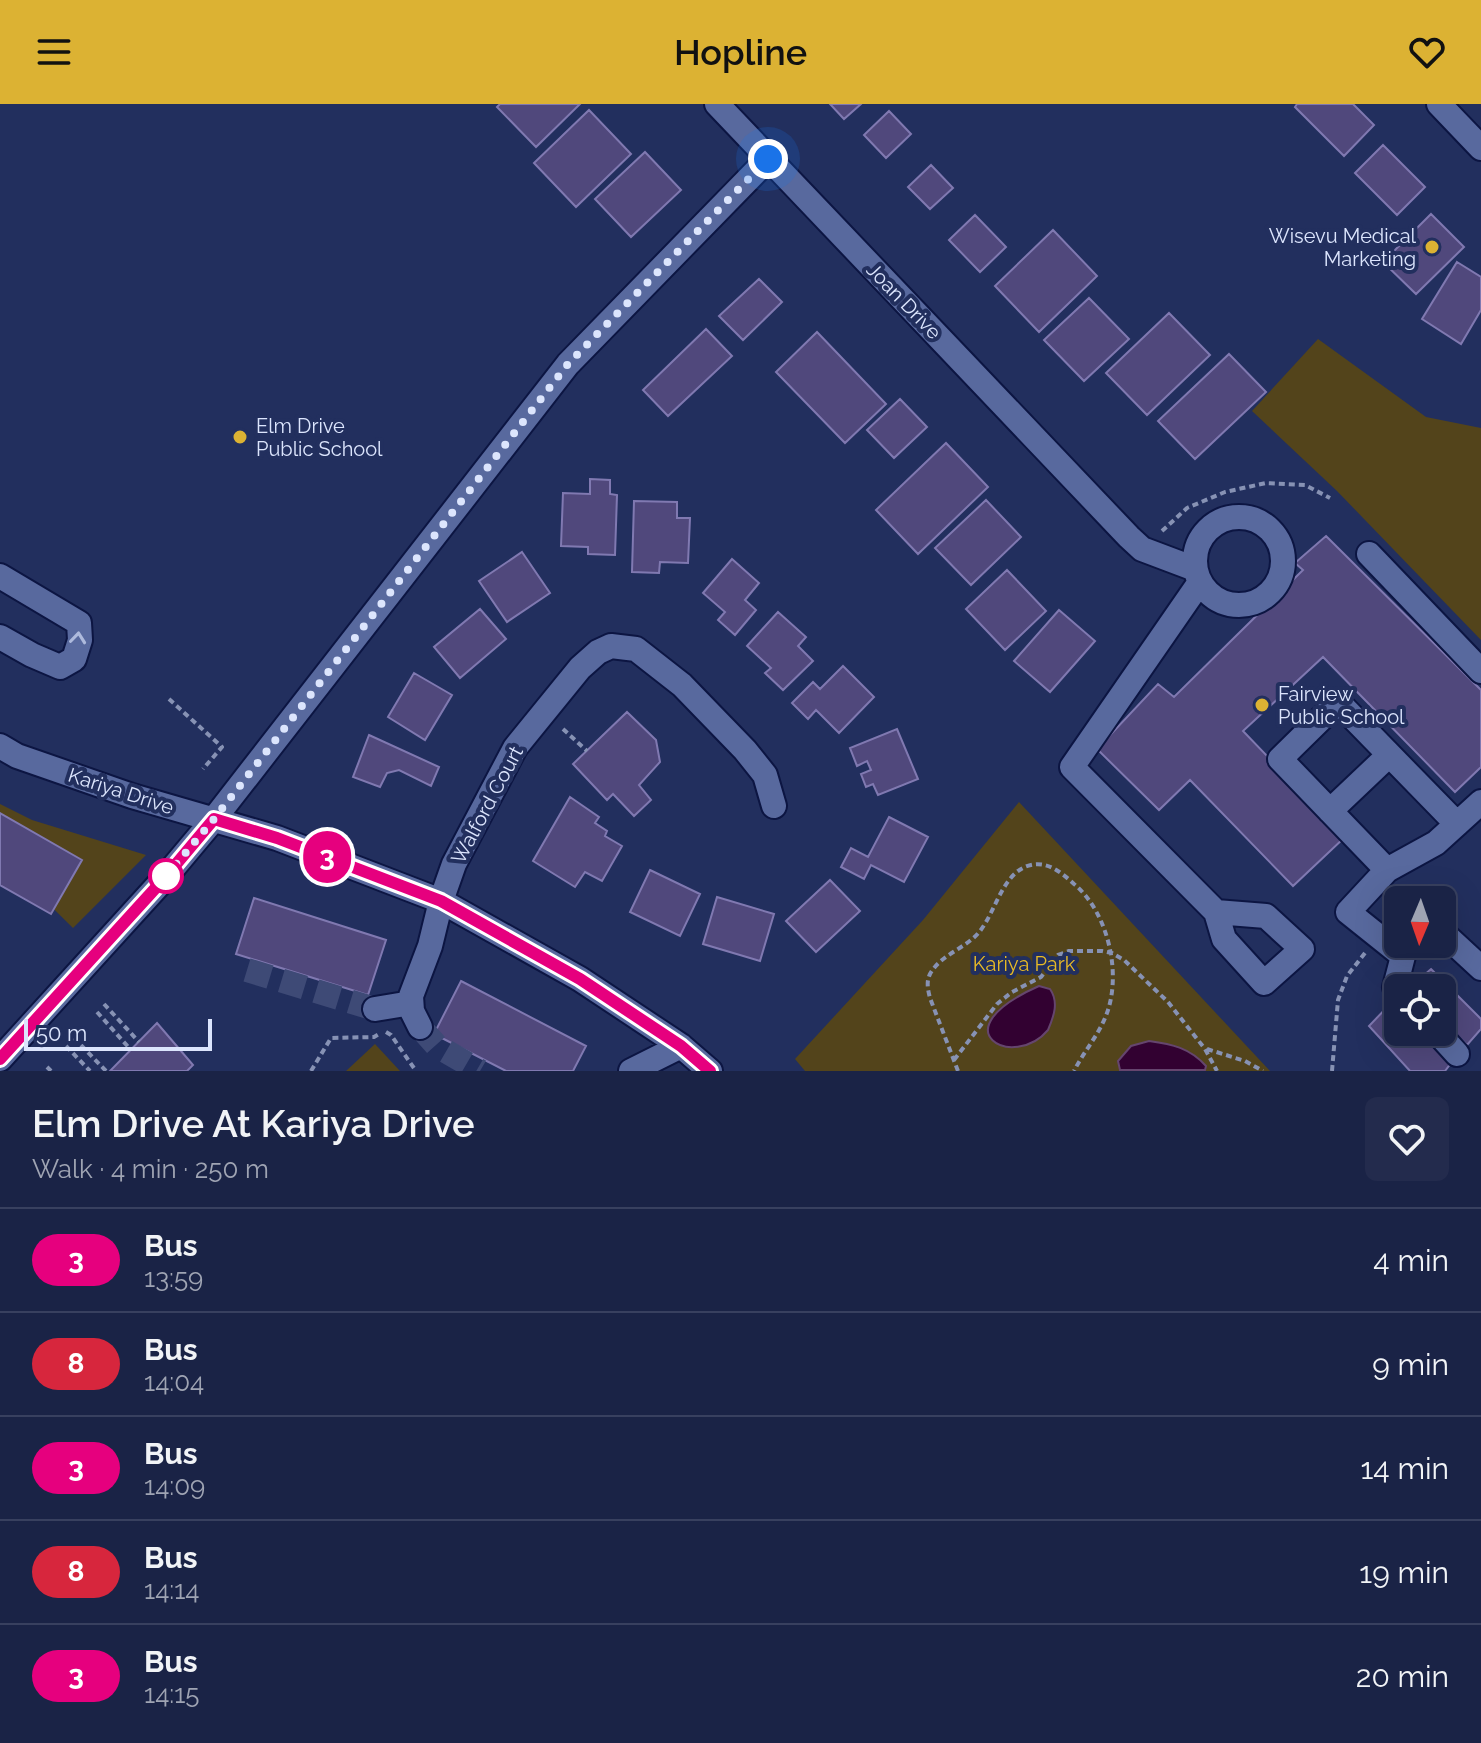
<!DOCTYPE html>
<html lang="en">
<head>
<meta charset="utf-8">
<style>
	:root { --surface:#1a2346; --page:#232b4d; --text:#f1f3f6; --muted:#9fa4b3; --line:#38405f; --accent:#dcb233 }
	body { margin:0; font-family:Raleway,sans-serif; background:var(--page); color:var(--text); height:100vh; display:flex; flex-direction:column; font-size:30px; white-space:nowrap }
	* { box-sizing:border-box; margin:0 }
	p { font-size:26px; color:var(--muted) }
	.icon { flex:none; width:44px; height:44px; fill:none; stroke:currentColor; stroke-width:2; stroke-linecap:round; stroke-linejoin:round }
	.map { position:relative; height:967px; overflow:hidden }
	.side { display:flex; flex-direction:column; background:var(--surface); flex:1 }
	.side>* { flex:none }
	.badge { padding:0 16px; border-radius:26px; font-size:28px; line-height:52px }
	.needle { width:52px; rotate:182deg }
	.controls { position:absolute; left:1384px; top:782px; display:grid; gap:16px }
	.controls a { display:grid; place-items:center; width:72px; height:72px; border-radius:12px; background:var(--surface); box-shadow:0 8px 32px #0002,0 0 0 2px var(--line); font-size:40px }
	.scale { position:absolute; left:24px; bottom:20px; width:188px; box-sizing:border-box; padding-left:8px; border:4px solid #dce5fd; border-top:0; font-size:22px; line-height:28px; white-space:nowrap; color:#dce5fd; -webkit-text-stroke:6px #222f5e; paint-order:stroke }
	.you { position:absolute; width:40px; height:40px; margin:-20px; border:6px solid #fff; border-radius:50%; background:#1a73e8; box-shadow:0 0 0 12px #1a73e833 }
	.map>.badge { position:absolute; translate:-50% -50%; box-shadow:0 0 0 4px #fff }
	.round { display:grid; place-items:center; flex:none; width:84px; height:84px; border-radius:12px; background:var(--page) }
	.headline { display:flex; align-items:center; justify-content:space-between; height:136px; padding:0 32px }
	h1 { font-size:38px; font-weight:600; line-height:60px }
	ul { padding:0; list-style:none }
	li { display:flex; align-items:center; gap:24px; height:104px; padding:0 32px; border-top:2px solid var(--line) }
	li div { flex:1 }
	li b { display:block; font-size:30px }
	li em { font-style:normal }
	li .badge { min-width:88px; font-weight:700; text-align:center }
	header { display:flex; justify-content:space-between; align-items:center; height:104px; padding:0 32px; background:var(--accent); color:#111; font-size:36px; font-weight:600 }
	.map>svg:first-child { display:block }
</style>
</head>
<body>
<header><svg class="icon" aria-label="menu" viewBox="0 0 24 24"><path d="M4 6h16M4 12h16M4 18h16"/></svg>Hopline<svg class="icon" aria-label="heart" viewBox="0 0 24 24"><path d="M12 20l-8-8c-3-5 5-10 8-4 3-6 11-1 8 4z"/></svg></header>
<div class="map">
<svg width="1481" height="967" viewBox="0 0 1481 967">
	<rect width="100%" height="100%" fill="#222f5e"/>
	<!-- green -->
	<path fill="#53441b" d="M1318 235 1426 313 1481 324V536L1337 387 1252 307Z
		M1019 698 1270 967H805L795 955 923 816Z
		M0 700 32 716 146 751 73 824 0 752Z
		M375 940 400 967H346Z"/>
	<!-- water -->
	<path fill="#320131" stroke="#65456e" stroke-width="2" d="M1039 882 1050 885C1059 898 1054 912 1048 926 1014 967 937 927 1039 882Z
		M1149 937C1172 940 1190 944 1206 962L1205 966H1120L1118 957 1131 942Z"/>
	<!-- building -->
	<path fill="#50487c" stroke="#8079b1" stroke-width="2" d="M500 0H580L536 43 497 3Z
		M830 0H861L844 15Z
		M1297 0H1353L1374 21 1344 52 1295 3Z
		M589 6 631 50 576 103 534 59Z
		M889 7 911 30 886 54 864 31Z
		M1383 41 1425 83 1397 111 1355 69Z
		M645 48 681 86 631 133 595 95Z
		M931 61 953 84 930 105 908 83Z
		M1431 110 1464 143 1416 190 1383 158Z
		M975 111 1006 143 980 168 949 136Z
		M1053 126 1097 172 1039 228 995 182Z
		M1457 158 1481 173V206L1461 240 1422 215Z
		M759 175 782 198 743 236 719 212Z
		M1089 194 1129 235 1084 277 1044 236Z
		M1169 209 1210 251 1147 311 1106 269Z
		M706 225 732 252 668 312 643 286Z
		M817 228 886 300 845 339 776 268Z
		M1229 250 1266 288 1195 355 1158 317Z
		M900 295 927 323 894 354 867 326Z
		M946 339 988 383 918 450 876 406Z
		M590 375 610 376V390L617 391 615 451 588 450V443L561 442 563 389 590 390Z
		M986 396 1021 433 971 481 935 444Z
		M634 397 677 398V414H690L688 459 660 458 659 469 632 468Z
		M1326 432 1481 586V663L1455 688 1323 553 1243 627 1345 733 1293 782 1190 676 1159 706 1097 645 1158 580 1174 593 1303 466 1295 459Z
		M522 448 550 489 507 518 479 477Z
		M732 455 759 479 745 496 756 506 735 531 718 516 725 508 703 489Z
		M1007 466 1046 507 1005 546 966 505Z
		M480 505 506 535 460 574 434 543Z
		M1059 506 1095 537 1050 588 1014 557Z
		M778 508 806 533 798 542 813 557 783 586 765 569 771 564 747 542Z
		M843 562 874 593 839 629 816 606 808 615 792 599 813 578 820 585Z
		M414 569 452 591 425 636 388 613Z
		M627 608 656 636 660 658 639 681 651 696 634 712 613 690 607 696 573 660Z
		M897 625 918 675 878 691 873 680 866 683 861 670 871 666 867 657 857 662 850 644Z
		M369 631 439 663 431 682 399 666 387 669 380 683 353 673Z
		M570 693 599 713 595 719 607 727 605 732 622 742 602 777 585 768 575 783 533 757Z
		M0 709 82 756 51 810 0 781Z
		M889 713 928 733 904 778 871 761 864 775 841 763 851 744 868 753Z
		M650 766 700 790 680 832 630 808Z
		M830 776 860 807 816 848 786 817Z
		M717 793 774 810 760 857 703 840Z
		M254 794 386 836 368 891 236 850Z
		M1431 865 1481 915V925L1467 941 1442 916V884L1410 883Z
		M461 877 586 942 573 967H506L434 930Z
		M1393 897 1398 902V928H1422L1451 959 1445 967H1410L1369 922Z
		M157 919 193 961 187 967H110Z"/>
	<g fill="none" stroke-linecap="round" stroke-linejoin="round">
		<!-- minor-tunnel -->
		<path stroke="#3e4a76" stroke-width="24" stroke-dasharray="24 12" stroke-linecap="butt" d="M247 866 375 905
			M420 923 437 942 480 967"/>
		<!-- minor casing -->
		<g stroke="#0c1542" stroke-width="28">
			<path id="minor" d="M717 0 1129 433 1142 445 1195 465
				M1439 0 1481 44
				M1195 457a44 44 0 1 1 88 0a44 44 0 1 1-88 0Z
				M1369 450 1481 567
				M0 472 79 519 80 536 74 555 60 563 32 551 0 533
				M1200 478 1072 663 1216 808 1224 835 1264 879 1302 845 1266 812 1216 808
				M0 642 17 652 132 692 277 734 441 797 580 875 681 942 710 967
				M1330 707 1389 651
				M1387 766 1280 655 1338 598 1457 720
				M1442 828 1481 864
				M1398 886 1395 883 1403 852 1348 808 1387 766 1436 739 1481 698
				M375 905 411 899
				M420 923 412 907 411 892 430 842 441 797 454 760 515 644 580 564 598 548 611 542 636 545 682 581 745 646 765 671 774 702
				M1437 928 1457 950
				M0 955 162 777 214 715 568 260 768 55
				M631 967 681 942"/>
		</g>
		<!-- path -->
		<path stroke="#8792b4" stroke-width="4" stroke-dasharray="6 4" stroke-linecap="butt" d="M1162 427 1187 404 1225 388 1266 379 1305 381 1330 394
			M169 595 222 643 203 665
			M563 625 587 647
			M104 900 139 938
			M97 908 131 946
			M386 928 391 931 416 967
			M74 934 106 967
			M66 942 90 967
			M1207 945 1245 957 1263 967
			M954 956 997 900 1012 888 1041 873 1058 851 1069 847H1102L1112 849 1124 856 1168 898 1205 945 1217 967
			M47 963 51 967
			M311 967 331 934 374 933 379 930
			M958 967 930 894C928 886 926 878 930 870 941 850 967 844 980 827 996 807 1003 767 1031 761 1048 757 1062 769 1074 780 1109 809 1123 873 1105 914 1097 933 1083 949 1074 967
			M1332 967 1338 896 1347 872 1365 849"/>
		<!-- minor -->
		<use href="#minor" stroke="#58699e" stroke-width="24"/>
	</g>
	<!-- one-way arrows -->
	<defs><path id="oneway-chevron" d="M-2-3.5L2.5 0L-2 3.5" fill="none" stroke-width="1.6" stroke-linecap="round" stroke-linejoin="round" transform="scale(2)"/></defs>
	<use stroke="#aebadc" href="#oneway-chevron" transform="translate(78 534) rotate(-84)"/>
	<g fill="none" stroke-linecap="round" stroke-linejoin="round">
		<!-- line casing -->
		<g stroke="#fff" stroke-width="18">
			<path id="line" d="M0 955 162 777 214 715 277 734 441 797 580 875 681 942 710 967"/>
		</g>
		<!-- line -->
		<use href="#line" stroke="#e6007e" stroke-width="12"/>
		<!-- walk -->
		<path stroke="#dce5fd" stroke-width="8" stroke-dasharray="0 14.4" d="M166 772 162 777 214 715 568 260 768 55"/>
	</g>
	<!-- markers -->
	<g fill="#dcb233" stroke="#222f5e" stroke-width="3">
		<circle cx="1432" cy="143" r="8"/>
		<circle cx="240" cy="333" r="8"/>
		<circle cx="1262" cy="601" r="8"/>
	</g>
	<circle fill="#fff" stroke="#e6007e" stroke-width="4" cx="166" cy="772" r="16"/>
	<g text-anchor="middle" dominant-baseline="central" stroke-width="8" stroke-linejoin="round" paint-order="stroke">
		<!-- poi labels -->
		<g font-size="20" fill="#dce5fd" stroke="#222f5e" text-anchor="start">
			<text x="1416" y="132" text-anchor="end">Wisevu Medical<tspan x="1416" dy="23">Marketing</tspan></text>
			<text x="256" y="322">Elm Drive<tspan x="256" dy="23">Public School</tspan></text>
			<text x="1278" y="590">Fairview<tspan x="1278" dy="23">Public School</tspan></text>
		</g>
		<!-- street labels -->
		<g font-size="20" fill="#dce5fd" stroke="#222f5e">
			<text transform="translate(904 197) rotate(46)">Joan Drive</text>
			<text transform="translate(121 687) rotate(18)">Kariya Drive</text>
			<text transform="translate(487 701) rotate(-62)">Walford Court</text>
		</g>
		<!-- park labels -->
		<g font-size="20" fill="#e8ba26" stroke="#222f5e">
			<text x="1024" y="860">Kariya Park</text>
		</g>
	</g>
</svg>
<div class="controls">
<a><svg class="needle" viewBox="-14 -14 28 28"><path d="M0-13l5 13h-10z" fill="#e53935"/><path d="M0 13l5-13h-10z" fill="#9fa4b3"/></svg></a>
<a><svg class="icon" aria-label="locate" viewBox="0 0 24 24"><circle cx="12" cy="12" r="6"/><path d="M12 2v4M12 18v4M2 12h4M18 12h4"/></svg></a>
</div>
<div class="scale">50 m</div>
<div class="you" style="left:768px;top:55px"></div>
<b class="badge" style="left:327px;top:753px;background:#e6007e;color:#fff">3</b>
</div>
<section class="side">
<div class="headline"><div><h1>Elm Drive At Kariya Drive</h1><p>Walk · 4 min · 250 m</p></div><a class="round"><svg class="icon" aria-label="heart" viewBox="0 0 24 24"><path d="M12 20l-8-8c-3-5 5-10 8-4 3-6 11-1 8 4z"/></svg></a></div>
<ul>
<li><span class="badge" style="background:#e6007e;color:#fff">3</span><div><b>Bus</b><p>13:59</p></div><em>4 min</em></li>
<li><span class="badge" style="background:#d7263d;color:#fff">8</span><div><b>Bus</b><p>14:04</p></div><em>9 min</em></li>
<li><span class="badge" style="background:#e6007e;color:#fff">3</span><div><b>Bus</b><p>14:09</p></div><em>14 min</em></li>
<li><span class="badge" style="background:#d7263d;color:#fff">8</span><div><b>Bus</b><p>14:14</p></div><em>19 min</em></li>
<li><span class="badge" style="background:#e6007e;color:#fff">3</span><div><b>Bus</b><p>14:15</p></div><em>20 min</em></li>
</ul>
</section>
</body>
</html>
